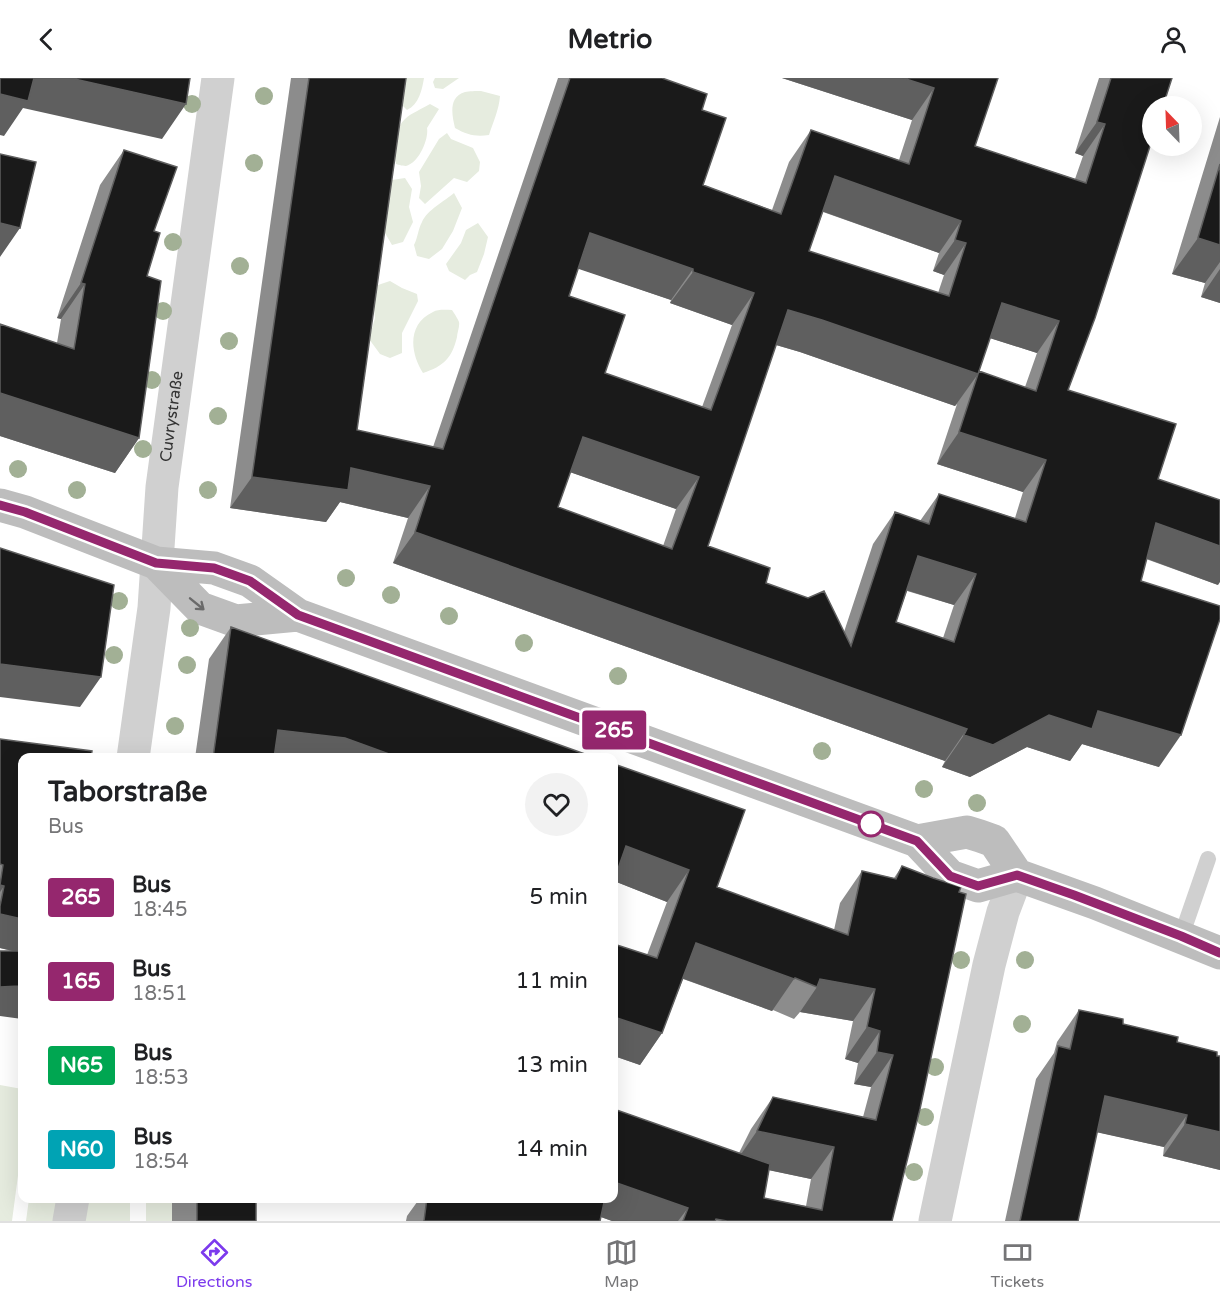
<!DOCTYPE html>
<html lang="en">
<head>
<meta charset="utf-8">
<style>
	:root { --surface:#fff; --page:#f2f2f2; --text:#202124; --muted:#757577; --line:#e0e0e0; --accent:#7c3aed }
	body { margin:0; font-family:"Varela Round",sans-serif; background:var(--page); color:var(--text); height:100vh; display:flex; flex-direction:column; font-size:22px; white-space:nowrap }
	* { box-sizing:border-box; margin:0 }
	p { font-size:20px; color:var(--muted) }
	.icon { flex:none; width:33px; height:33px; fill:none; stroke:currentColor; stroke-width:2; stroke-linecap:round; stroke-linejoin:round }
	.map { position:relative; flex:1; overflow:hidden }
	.sheet { position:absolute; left:18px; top:675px; width:600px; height:450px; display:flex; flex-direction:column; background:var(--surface); border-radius:12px; box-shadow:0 6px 24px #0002 }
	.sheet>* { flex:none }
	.badge { padding:0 12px; border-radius:4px; font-size:21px; line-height:39px }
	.needle { width:39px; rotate:337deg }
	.controls { position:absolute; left:1142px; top:18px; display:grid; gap:12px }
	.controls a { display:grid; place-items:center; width:60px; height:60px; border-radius:50%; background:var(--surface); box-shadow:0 6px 24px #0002; font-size:30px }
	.map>.badge { position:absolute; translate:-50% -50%; box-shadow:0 0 0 3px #fff }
	.round { display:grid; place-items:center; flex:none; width:63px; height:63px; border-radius:32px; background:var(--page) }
	.head { display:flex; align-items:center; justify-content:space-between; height:102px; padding:0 30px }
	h1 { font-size:28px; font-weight:800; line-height:45px }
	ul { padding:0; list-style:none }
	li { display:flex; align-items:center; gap:18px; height:84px; padding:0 30px }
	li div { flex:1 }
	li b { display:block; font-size:22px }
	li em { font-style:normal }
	li .badge { min-width:66px; font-weight:700; text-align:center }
	header { display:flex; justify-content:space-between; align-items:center; height:78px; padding:0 30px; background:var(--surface); font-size:27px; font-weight:800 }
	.tab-bar { display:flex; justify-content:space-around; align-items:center; height:84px; border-top:2px solid var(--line); background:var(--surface); font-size:16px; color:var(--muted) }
	.tab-bar a { display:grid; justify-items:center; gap:3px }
	.tab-bar .selected { color:var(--accent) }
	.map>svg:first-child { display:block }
</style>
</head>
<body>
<header><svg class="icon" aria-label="back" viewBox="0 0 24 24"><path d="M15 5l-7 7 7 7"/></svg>Metrio<svg class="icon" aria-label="person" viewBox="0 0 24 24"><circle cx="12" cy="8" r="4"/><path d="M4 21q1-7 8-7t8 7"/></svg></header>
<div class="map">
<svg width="1220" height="1143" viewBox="0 0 1220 1143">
	<rect width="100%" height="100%" fill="#fff"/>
	<!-- green -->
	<path fill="#e6ecdf" d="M405 0H424C422 12 419 26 407 32L401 26Z
		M435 0H459L443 11 435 10 433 4Z
		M481 13 500 18C499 32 493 44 489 57 476 59 467 57 455 50 452 37 448 19 465 14 469 13 476 13 481 13Z
		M430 26 439 31 427 50C429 61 419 85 406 88 405 88 398 87 396 86 393 71 393 53 405 41 411 35 422 31 430 26Z
		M447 55 451 61 473 70 480 84 479 93 467 104 454 100 425 126 419 120 421 108 419 94 439 61Z
		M405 100 412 111 409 129 413 144 403 164 392 167 385 155V131L392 102Z
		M454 115 462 130 453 153 442 171 429 181 417 178 414 167C418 159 418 151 422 144 427 132 445 123 454 115Z
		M478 145 488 159 484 176 477 194 470 197 465 202 449 193 446 186 461 165 466 152Z
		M390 203 402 210 417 216 418 223 402 255V275L390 280 380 276 369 261 375 240 373 220 378 207Z
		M452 232C454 235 458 241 459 244 460 248 457 255 457 259 452 280 444 288 423 295 410 275 407 246 433 234 438 231 446 232 452 232Z
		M0 1007 22 1011V1067L12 1143H0Z
		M29 1121H64L61 1143H26Z
		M81 1121H130V1143H78Z
		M146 1121H172V1143H146Z"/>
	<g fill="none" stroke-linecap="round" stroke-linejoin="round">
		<!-- lane -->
		<path stroke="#d0d0d0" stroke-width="16" d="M1181 859 1208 781"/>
		<!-- street -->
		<g stroke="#d0d0d0" stroke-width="33">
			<path id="s1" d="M133 680 154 530 162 409 218 0"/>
			<path d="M69 1143 73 1120"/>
			<path d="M935 1143 989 887 1003 834 1017 797"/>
		</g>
		<!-- secondary -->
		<path stroke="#bdbdbd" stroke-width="33" d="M0 427 25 434 156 485 214 490 250 503 298 537 917 763 950 798 978 808 1017 797 1095 825 1220 875
			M156 485 200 530 236 543 298 537
			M917 763 967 754 980 758 994 763 1017 797"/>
	</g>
	<!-- trees -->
	<g fill="#a2b095">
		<circle cx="264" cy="18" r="9"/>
		<circle cx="192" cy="26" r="9"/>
		<circle cx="254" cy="85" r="9"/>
		<circle cx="173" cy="164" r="9"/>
		<circle cx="240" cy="188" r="9"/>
		<circle cx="163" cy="233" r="9"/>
		<circle cx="229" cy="263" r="9"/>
		<circle cx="152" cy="302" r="9"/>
		<circle cx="218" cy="338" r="9"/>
		<circle cx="143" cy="371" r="9"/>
		<circle cx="18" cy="391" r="9"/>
		<circle cx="77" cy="412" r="9"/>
		<circle cx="208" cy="412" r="9"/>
		<circle cx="346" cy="500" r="9"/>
		<circle cx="391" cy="517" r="9"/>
		<circle cx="119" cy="523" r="9"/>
		<circle cx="449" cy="538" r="9"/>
		<circle cx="190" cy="550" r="9"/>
		<circle cx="524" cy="565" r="9"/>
		<circle cx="114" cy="577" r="9"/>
		<circle cx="187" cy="587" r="9"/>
		<circle cx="618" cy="598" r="9"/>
		<circle cx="175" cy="648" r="9"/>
		<circle cx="822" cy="673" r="9"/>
		<circle cx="924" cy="711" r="9"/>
		<circle cx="977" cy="725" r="9"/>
		<circle cx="961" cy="882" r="9"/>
		<circle cx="1025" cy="882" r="9"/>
		<circle cx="1022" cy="946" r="9"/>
		<circle cx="935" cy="989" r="9"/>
		<circle cx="925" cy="1039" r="9"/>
		<circle cx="914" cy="1094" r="9"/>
	</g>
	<!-- wall -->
	<path fill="#8c8c8c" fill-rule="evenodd" d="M291 0H406L357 352 433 369 558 0H662L702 32 703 107 772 132 789 84 811 52 899 82 912 42 782 0H998L975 68 1075 101 1083 78 1075 75 1099 0H1172L1068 312 1158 401 1218 507 1146 481 1141 503 1159 689 1082 666 1070 683 1027 669 970 699 942 689 945 683 393 485 408 440 340 424 326 444 230 430ZM823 134 939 175 933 193 944 197 938 215 809 173ZM578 190 671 222 670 225 732 247 702 329 605 295 569 218ZM990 260 1037 275 1025 309 978 295ZM776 267 800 274 955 328 957 326 937 386 1023 414 1015 440 939 416 920 443 895 434 873 466 844 554 708 468ZM570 394 676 431 663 468 558 429ZM907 513 954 527 943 560 896 544Z
		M1220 39V225L1201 219 1205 205 1172 196Z
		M124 72 154 153 147 198 139 360 115 395 0 358V246L57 265 61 241 57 240 100 107Z
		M231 549 596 680H195L209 581Z
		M0 661 22 941 12 873 0 870Z
		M614 686 717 809 834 852 840 825 862 793 894 800 902 788 895 1129 892 1143H612L601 1139 600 1143H406L407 1138 420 1120H614L739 1075 751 1051 773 1019 863 1039 871 1009 854 1006 858 985 845 981 853 943 800 934 794 941 773 932 772 933 683 901 662 955 640 987 614 978V866L647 877 667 824 614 803ZM769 1092 811 1101 806 1128 764 1120Z
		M1079 932 1217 978 1220 1092 1163 1078 1164 1069 1097 1054 1078 1143H1005L1036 1001 1054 975 1057 964Z
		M172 1120H256V1143H172Z"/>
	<!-- shaded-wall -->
	<path fill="#5f5f5f" d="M30 0H70L186 26 162 61 23 30 4 58 0 57V16Z
		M782 0H903L934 10 912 42Z
		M1097 44 1105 46 1083 78 1075 75Z
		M835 98 961 143 939 175 813 130Z
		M0 145 20 150 0 179Z
		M590 155 693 191 671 222 567 187Z
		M1198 160 1220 167V184L1205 205 1172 196Z
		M955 162 966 165 944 197 933 193Z
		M1220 191V225L1201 219Z
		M693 194 754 215 732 247 670 225Z
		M81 205 85 206 61 241 57 240Z
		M1002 225 1059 243 1037 275 980 257Z
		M788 232 822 242 978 296 955 328 800 274 766 264Z
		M0 315 139 360 115 395 0 358Z
		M959 354 1046 382 1023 414 937 386Z
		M583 359 699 399 676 431 561 391Z
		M351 390 430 408 408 440 340 424 326 444 230 430 252 399Z
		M1156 445 1220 468V504L1218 507 1134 476Z
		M415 454 967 651 945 683 393 485Z
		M918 478 976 496 954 527 896 509Z
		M0 586 101 599 80 629 0 619Z
		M1098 633 1181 657 1159 689 1082 666 1070 683 1027 669 970 699 942 689 964 657 1049 637Z
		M278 652 345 660 389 676 386 680H259Z
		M626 768 689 792 667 824 614 803V786Z
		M0 807 4 808 0 814Z
		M0 836 22 841V875L0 870Z
		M696 865 794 901 772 933 673 897Z
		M820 901 875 911 853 943 800 934 817 909Z
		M20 902H22V941L0 938V909Z
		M614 939 662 955 640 987 614 978Z
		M867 949 880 953 858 985 845 981Z
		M877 974 893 977 871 1009 854 1006Z
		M1105 1018 1187 1037 1164 1069 1082 1051Z
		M1185 1046 1220 1054V1092L1163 1078Z
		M757 1053 834 1069 811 1101 735 1085Z
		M614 1104 688 1130 678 1143H612L587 1134 596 1120H614Z"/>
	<!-- building -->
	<path fill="#1a1a1a" stroke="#5f5f5f" stroke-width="1.5" fill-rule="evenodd" d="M0 0H34L28 23 0 16Z
		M70 0H190L186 26Z
		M309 0H406L357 352 443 371 570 0H662L707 16 702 32 726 40 703 107 781 136 811 52 909 86 934 10 903 0H998L975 68 1086 105 1105 46 1097 44 1111 0H1172L1163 28H1152V62L1095 240 1068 312 1176 346 1158 401 1220 422V468L1156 445 1141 503 1220 528V541L1181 657 1098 633 1092 651 1049 637 993 667 964 657 967 651 415 454 430 408 351 390 348 412 252 399ZM835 98 961 143 955 162 966 165 949 218 809 173ZM590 155 693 191V194L754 215 711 332 605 295 625 237 569 218ZM1002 225 1059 243 1036 313 979 293 959 354 1046 382 1026 444 939 416 929 446 895 434 851 568 824 513 808 520 766 505 770 490 708 468 788 232 822 242 978 296ZM583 359 699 399 672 471 558 429ZM918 478 976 496 954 564 896 544Z
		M124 72 177 89 154 153 160 155 147 198 161 203 139 360 0 315V246L74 271 85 206 81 205Z
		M0 76 36 84 20 150 0 145Z
		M1220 86V167L1198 160Z
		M0 470 114 507 101 599 0 586Z
		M231 549 596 680H388L389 676 345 660 278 652 274 680H213Z
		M0 661 92 673 91 680H22V841L0 836V828L4 808 0 807 3 787 0 786Z
		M614 686 745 732 717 809 848 857 862 793 896 801 902 788 933 800 961 809 959 814 966 816 920 1031 892 1143H727L716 1141 715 1143H683L688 1130 614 1104V1031L770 1086 764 1120 822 1132 834 1069 757 1053 773 1019 876 1042 893 977 877 974 880 953 867 949 875 911 820 901 817 909 795 900 794 901 696 865 662 955 614 939V866L657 880 689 792 626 768 614 802Z
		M0 873H22V902H20L19 908 0 909Z
		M1079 932 1123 941V946L1178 959 1177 964 1217 974V978H1220V1054L1185 1046 1187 1037 1105 1018 1078 1143H1020L1058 968 1070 971Z
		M197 1120H256V1143H197Z
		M427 1120H605L600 1143H424Z"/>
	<!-- one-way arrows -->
	<defs><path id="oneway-shaft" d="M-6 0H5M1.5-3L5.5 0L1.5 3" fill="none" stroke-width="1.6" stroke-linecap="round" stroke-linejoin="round" transform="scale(1.5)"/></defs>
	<use stroke="#6a6a6a" href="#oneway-shaft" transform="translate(197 526) rotate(39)"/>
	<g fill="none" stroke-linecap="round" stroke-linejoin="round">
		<!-- line casing -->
		<g stroke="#fff" stroke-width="14">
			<path id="line" d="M0 427 25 434 156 485 214 490 250 503 298 537 917 763 950 798 978 808 1017 797 1074 817 1181 858 1220 875"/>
		</g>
		<!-- line -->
		<use href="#line" stroke="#95276e" stroke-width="9"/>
	</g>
	<!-- markers -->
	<circle fill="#fff" stroke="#95276e" stroke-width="3" cx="871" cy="746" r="12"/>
	<g text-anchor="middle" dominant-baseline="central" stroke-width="6" stroke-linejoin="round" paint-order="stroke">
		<!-- street labels -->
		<g font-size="16" fill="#333" stroke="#fff">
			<text stroke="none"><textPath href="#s1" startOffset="344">Cuvrystraße</textPath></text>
		</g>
	</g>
</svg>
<div class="controls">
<a><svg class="needle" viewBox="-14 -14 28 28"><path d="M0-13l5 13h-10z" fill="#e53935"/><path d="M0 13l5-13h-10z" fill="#757577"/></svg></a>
</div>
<b class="badge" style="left:614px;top:652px;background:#95276e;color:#fff">265</b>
<section class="sheet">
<div class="head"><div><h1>Taborstraße</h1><p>Bus</p></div><a class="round"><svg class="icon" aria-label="heart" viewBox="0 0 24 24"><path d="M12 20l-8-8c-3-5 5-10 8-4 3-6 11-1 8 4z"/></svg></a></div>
<ul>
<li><span class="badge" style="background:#95276e;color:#fff">265</span><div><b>Bus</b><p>18:45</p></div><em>5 min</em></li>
<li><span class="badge" style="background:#95276e;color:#fff">165</span><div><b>Bus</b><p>18:51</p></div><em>11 min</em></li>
<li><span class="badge" style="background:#00a651;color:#fff">N65</span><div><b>Bus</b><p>18:53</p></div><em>13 min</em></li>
<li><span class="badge" style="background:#00a3b4;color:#fff">N60</span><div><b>Bus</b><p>18:54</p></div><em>14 min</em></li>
</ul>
</section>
</div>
<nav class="tab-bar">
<a class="selected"><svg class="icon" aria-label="directions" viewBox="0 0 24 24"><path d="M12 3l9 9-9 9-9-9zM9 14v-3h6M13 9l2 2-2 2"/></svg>Directions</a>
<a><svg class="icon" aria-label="map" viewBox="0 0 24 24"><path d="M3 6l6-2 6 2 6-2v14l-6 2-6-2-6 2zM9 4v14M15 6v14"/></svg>Map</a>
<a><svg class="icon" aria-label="tickets" viewBox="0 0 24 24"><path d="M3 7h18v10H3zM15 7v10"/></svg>Tickets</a>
</nav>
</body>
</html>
